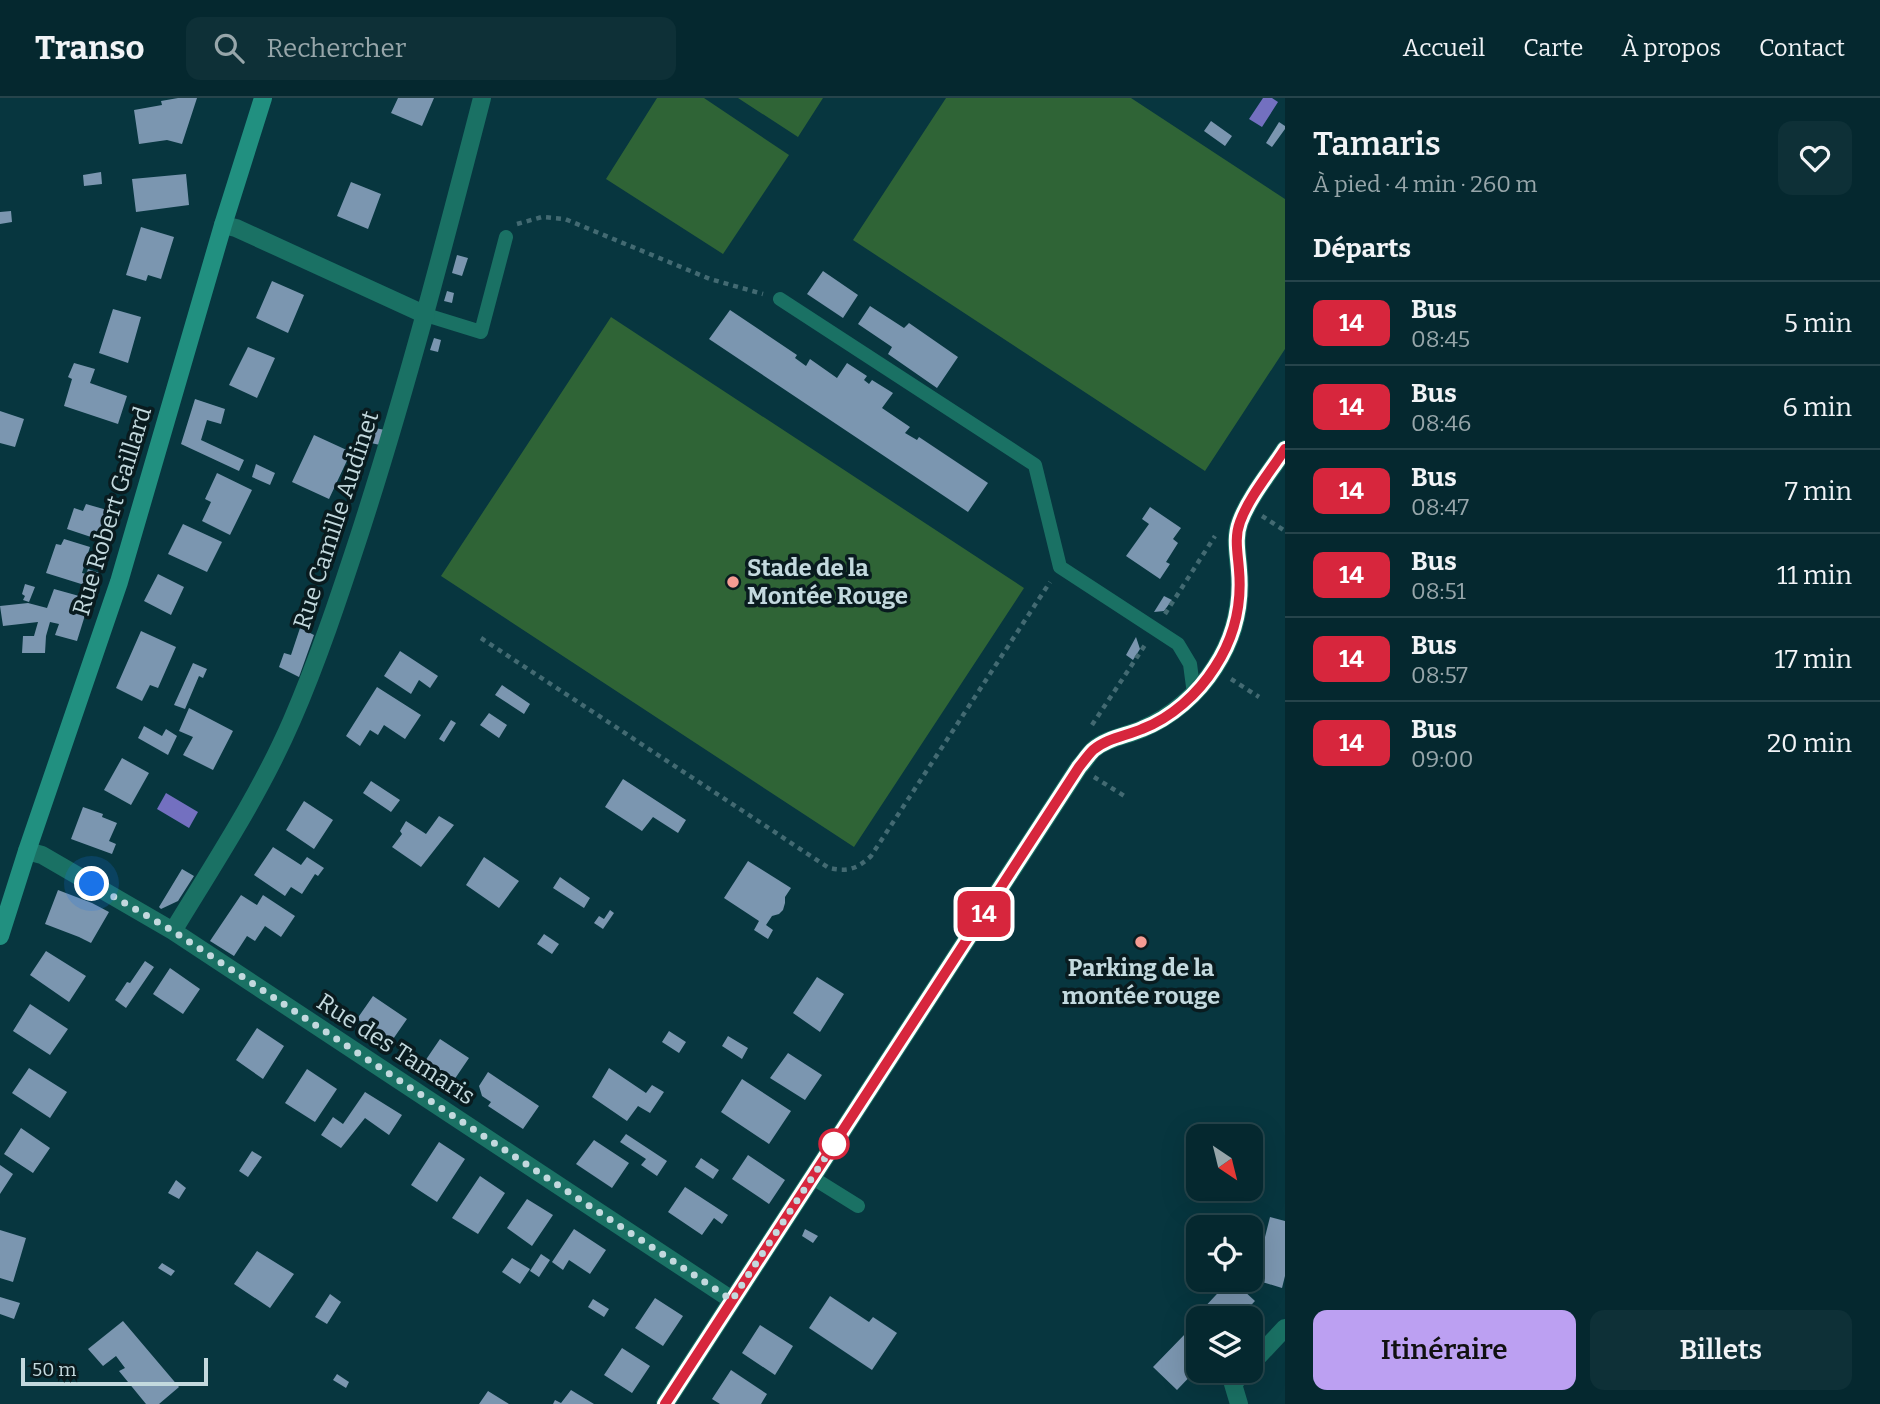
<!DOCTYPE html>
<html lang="fr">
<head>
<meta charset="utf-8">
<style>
	:root { --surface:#05282f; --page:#0e3037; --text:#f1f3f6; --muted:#97a6aa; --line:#26444b; --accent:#bca0f2 }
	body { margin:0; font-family:Bitter,serif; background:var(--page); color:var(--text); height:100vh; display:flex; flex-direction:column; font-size:26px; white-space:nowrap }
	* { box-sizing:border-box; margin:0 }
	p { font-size:23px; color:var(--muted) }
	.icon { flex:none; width:38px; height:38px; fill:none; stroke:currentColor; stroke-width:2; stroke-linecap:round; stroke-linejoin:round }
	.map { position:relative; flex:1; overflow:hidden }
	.sheet { display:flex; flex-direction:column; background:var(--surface); width:595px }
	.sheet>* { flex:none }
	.badge { padding:0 14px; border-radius:10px; font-size:24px; line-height:46px }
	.needle { width:46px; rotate:145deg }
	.buttons { position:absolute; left:1186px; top:1026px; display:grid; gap:14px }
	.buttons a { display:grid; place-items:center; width:77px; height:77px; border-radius:14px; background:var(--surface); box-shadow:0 7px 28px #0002,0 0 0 2px var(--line); font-size:35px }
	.scale { position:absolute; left:21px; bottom:18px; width:187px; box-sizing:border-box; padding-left:7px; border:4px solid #c3d9de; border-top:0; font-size:19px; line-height:24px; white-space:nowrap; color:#c3d9de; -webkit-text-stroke:5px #091b1f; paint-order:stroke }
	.you { position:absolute; width:35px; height:35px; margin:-18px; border:5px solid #fff; border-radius:50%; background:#1a73e8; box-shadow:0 0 0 10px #1a73e833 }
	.map>.badge { position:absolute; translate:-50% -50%; box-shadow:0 0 0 4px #fff }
	h2 { padding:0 28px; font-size:26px; line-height:63px }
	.round { display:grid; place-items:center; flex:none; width:74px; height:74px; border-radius:14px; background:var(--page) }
	.headline { display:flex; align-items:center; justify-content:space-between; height:119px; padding:0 28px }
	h1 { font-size:33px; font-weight:600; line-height:52px }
	.cta { display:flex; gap:14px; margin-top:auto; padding:14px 28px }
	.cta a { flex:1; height:80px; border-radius:14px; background:var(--accent); color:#111; font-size:28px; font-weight:600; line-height:80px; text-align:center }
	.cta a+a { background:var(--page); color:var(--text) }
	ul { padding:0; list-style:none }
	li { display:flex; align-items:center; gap:21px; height:84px; padding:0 28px; border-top:2px solid var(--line) }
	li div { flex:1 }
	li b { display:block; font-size:26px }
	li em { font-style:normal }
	li .badge { min-width:77px; font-weight:700; text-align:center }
	header { display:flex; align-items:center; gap:42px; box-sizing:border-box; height:98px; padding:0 35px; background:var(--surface); border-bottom:2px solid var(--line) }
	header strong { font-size:33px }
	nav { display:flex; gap:38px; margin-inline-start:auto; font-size:24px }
	.search { width:490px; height:63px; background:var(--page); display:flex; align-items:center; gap:18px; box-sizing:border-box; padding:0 24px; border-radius:14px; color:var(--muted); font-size:26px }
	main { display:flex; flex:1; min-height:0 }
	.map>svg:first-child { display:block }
</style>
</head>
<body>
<header>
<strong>Transo</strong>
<div class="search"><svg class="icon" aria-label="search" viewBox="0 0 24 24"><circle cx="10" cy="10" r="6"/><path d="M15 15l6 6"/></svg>Rechercher</div>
<nav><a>Accueil</a><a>Carte</a><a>À propos</a><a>Contact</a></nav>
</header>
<main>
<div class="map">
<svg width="1285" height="1306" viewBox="0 0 1285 1306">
	<rect width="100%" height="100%" fill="#07363f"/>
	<!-- green -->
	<path fill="#2f6436" d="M657 0H704L789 57 723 156 606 81Z
		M738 0H823L798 39Z
		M946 0H1131L1285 101V251L1205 373 853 142Z
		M611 219 1024 490 854 749 441 478Z"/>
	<!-- water -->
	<path fill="#7370c0" d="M1263 0H1272L1278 4 1262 29 1249 21Z
		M166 695 198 714 189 730 157 711Z"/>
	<!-- building -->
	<path fill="#7b96b0" d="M178 0H197L182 46 167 42 139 46 134 12 162 7 161 3Z
		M398 0H434L422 28 391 15Z
		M1211 23 1232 38 1225 48 1204 33Z
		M1279 24 1285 28V31L1272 49 1266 45Z
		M101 74 102 86 84 88 83 77Z
		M186 76 189 107 136 114 132 81Z
		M351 84 381 96 368 131 337 118Z
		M11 113 12 124 0 126V114Z
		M141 129 174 139 161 181 148 177 146 183 126 177Z
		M457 157 468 160 462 178 452 175Z
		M823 173 858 197 843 220 807 196Z
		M272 183 304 197 288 235 256 220Z
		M447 193 454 195 452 205 444 203Z
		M870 208 904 230 909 225 958 259 937 290 888 256 892 249 858 226Z
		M113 211 141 219 128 265 99 255Z
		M730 212 797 257 795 260 806 268 810 261 837 280 847 265 867 278 864 282 869 286 872 282 893 295 882 310 910 329 905 335 917 342 919 339 988 385 968 414 709 241Z
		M434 240 441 242 438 254 430 252Z
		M248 249 275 260 257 300 229 287Z
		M74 265 95 271 90 285 127 298 118 326 64 308 72 281 68 279Z
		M195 301 225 311 221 326 207 322 201 342 244 362 239 373 181 346Z
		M0 313 24 321 15 349 0 345Z
		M375 330 385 332 380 347 371 345Z
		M314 337 351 354 329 401 292 384Z
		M256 366 275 375 270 387 252 379Z
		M217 375 252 392 230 437 202 423 211 404 205 401Z
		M86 406 107 412 97 441 67 431 74 410 83 413Z
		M1150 409 1181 430 1173 441 1178 445 1166 464 1170 466 1160 481 1126 458 1149 426 1142 421Z
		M183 426 222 444 207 474 168 456Z
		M64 441 90 449 82 475 86 476 88 471 99 475 94 490 46 475 56 446 61 447Z
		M158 476 184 489 171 517 144 503Z
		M25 486 35 489 29 504 23 502 25 498 22 496Z
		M54 491 90 501 77 543 55 537 59 526 50 524 46 538 45 555H22L23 538H34L38 524 3 528 0 508 28 505 47 510Z
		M1164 498 1172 502 1164 513 1154 514Z
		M300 530 314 537 299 579 279 569 284 555 291 557Z
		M141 533 176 549 158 590 150 587 142 603 116 590Z
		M1136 539 1140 551 1133 562 1126 557Z
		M400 553 438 578 430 590 419 582 411 596 384 578Z
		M193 565 207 571 203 580 199 578 185 611 174 607Z
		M502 587 530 606 524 616 495 597Z
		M377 589 421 617 405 641 384 627 378 637 370 632 360 648 346 638Z
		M189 610 233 633 213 672 183 657 193 639 179 633Z
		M489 615 507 627 499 640 480 627Z
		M451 622 456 625 444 644 439 641Z
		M144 628 162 638 166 631 177 638 168 657 138 640Z
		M122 660 149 675 131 707 104 692Z
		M623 681 686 722 678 735 653 719 642 733 605 709Z
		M371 683 400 702 391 714 363 695Z
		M304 703 333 722 314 751 286 732Z
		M83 709 103 716 102 719 117 725 109 743 116 746 112 756 71 741Z
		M439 718 454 727 421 769 392 749 402 736 400 733 406 723 426 736Z
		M273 749 301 767 307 759 324 770 318 778 315 776 302 796 291 789 285 798 254 777Z
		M484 759 519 783 499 810 466 787Z
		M748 763 791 790 785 799V805L783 812 779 816 772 818 766 827 773 832 768 841 754 832 759 823 724 800Z
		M182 771 194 778 178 803 161 811 159 809Z
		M560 779 590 800 584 810 553 790Z
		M58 792 92 805 109 814 91 845 79 839 45 826Z
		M241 797 257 807 263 797 295 818 281 839 265 828 255 843 247 838 234 858 210 843Z
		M610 812 614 815 603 831 594 825 599 818 604 821Z
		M544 836 559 846 552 856 537 846Z
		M46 853 86 878 69 904 30 877Z
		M145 863 154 869 126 910 115 902 127 884 130 885Z
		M170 870 200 891 183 916 153 896Z
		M817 879 844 896 820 934 793 915Z
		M373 898 407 921 391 944 357 921Z
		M30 906 68 931 50 957 13 933Z
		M257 930 284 948 263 981 236 962Z
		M669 933 686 944 679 955 662 944Z
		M728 938 748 950 742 961 722 948Z
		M440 941 469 960 452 985 423 966Z
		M788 955 822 977 805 1002 770 980Z
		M29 970 67 994 50 1020 12 995Z
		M609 970 646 995 652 987 664 994 650 1015 638 1008 627 1023 592 999Z
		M307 971 337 991 315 1024 285 1005Z
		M488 974 539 1008 523 1031 488 1008 491 1004 482 998 479 988Z
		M742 981 791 1013 769 1046 721 1014Z
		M365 994 402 1017 389 1037 365 1020 341 1050 321 1037 333 1019 343 1026Z
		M21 1030 50 1050 33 1075 4 1056Z
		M626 1036 667 1063 657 1078 641 1067 646 1061 620 1044Z
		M594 1042 629 1065 612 1090 576 1066Z
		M439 1044 465 1061 437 1104 411 1087Z
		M252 1053 262 1059 248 1079 239 1073Z
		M748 1057 785 1082 769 1106 732 1081Z
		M701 1060 719 1072 713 1081 695 1069Z
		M0 1067 13 1076 0 1096Z
		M480 1078 505 1095 478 1136 452 1120Z
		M176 1082 186 1090 179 1101 168 1095Z
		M685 1089 728 1117 722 1126 714 1120 702 1137 668 1114Z
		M527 1101 553 1117 532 1148 507 1130Z
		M1270 1119 1285 1123V1178L1282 1190 1259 1183 1262 1173 1257 1171Z
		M574 1131 606 1152 590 1176 569 1162 563 1172 552 1164Z
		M805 1131 818 1138 813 1145 802 1138Z
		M0 1132 26 1140 13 1184 0 1180Z
		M257 1153 294 1176 270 1210 234 1186Z
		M541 1156 550 1162 539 1179 530 1173Z
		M512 1160 530 1171 520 1186 502 1174Z
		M162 1165 175 1173 171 1178 158 1170Z
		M1231 1181 1255 1203 1239 1220H1200L1202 1217 1200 1214Z
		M330 1196 341 1204 327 1226 315 1219Z
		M830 1198 869 1224 873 1219 897 1235 872 1272 809 1230Z
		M0 1199 20 1205 14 1221 0 1216Z
		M655 1200 683 1218 663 1248 635 1230Z
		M593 1201 609 1211 604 1219 588 1209Z
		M123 1223 179 1289 159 1306H146L119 1273 125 1270 116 1258 103 1268 88 1251Z
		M760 1227 793 1248 775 1277 742 1255Z
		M1186 1235 1199 1247V1269L1177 1292 1153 1269Z
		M622 1250 650 1268 632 1295 604 1277Z
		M731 1272 767 1296 761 1306H720L712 1301Z
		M337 1276 349 1284 346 1290 333 1282Z
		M571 1292 594 1306H553L555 1302 561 1305Z
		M488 1293 509 1306H479Z"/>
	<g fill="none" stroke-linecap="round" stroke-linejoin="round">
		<!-- path -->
		<path stroke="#436a72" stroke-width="4.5" stroke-dasharray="5 5" stroke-linecap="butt" d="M517 126 542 119 565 121 710 181 763 196
			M1262 418 1285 433
			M1165 516 1215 438
			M481 540 829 770C848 774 857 771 871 758L1050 484
			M1231 581 1259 599
			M1092 627 1145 547
			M1094 679 1126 699"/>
		<!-- lane -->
		<path stroke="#1a7164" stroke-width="14" d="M780 201 1035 367 1060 469 1178 546 1190 566 1194 596
			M426 217 481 234 506 139
			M813 1080 858 1108"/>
		<!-- street -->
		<path stroke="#1a7164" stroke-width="18" d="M223 127 236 130 426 217
			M27 753 42 757 173 833 732 1202
			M173 833C215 764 260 696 292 622 318 562 339 499 359 438 406 293 444 147 482 0
			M1251 1266 1285 1230
			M665 1306 1079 669C1084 664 1088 657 1093 652 1107 640 1126 638 1142 631 1171 619 1198 596 1215 569 1234 540 1242 506 1239 472 1238 456 1234 440 1240 424 1249 399 1271 373 1285 351
			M1239 1306 1233 1286 1246 1272"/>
		<!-- secondary -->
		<path stroke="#219080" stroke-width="18" d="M0 838 27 753 119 484 223 127 263 0"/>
	</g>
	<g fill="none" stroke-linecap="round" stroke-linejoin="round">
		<!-- line casing -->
		<g stroke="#fff" stroke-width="16">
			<path id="line" d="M665 1306 1079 669C1084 663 1088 657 1093 652 1107 640 1126 638 1142 631 1171 620 1198 596 1215 569 1234 540 1242 506 1239 472 1238 456 1234 440 1240 424 1249 399 1271 373 1285 351"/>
		</g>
		<!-- line -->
		<use href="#line" stroke="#d7263d" stroke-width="10"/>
		<!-- walk -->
		<path stroke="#c3d9de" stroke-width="7" stroke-dasharray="0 12.6" d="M92 786 173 833 732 1202 838 1040 834 1046"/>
	</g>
	<!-- markers -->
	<g fill="#f59c93" stroke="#091b1f" stroke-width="2.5">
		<circle cx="733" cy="484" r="7"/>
		<circle cx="1141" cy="844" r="7"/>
	</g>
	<circle fill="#fff" stroke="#d7263d" stroke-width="3.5" cx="834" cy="1046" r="14"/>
	<g text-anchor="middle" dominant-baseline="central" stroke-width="7" stroke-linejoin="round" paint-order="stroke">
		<!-- street labels -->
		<g font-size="24" fill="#c3d9de" stroke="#091b1f">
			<text transform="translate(112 413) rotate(-73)">Rue Robert Gaillard</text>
			<text transform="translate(336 422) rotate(-72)">Rue Camille Audinet</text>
			<text transform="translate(396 951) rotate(33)">Rue des Tamaris</text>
		</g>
		<!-- poi labels -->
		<g font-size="24" font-weight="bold" fill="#c3d9de" stroke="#091b1f" text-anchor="start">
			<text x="747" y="470">Stade de la<tspan x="747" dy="28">Montée Rouge</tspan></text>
			<text x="1141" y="870" text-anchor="middle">Parking de la<tspan x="1141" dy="28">montée rouge</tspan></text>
		</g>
	</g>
</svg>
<div class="buttons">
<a><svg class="needle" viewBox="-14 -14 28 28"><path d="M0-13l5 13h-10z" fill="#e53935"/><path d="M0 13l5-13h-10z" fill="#97a6aa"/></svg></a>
<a><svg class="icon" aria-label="locate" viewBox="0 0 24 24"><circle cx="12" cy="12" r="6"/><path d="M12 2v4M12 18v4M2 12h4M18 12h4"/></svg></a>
<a><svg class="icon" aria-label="layers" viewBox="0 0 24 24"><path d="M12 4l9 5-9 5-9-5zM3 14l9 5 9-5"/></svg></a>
</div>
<div class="scale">50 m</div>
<div class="you" style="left:92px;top:786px"></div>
<b class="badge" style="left:984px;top:816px;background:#d7263d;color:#fff">14</b>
</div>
<section class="sheet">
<div class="headline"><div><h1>Tamaris</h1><p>À pied · 4 min · 260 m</p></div><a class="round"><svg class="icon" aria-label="heart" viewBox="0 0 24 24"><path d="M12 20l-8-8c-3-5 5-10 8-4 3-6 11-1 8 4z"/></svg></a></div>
<h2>Départs</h2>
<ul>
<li><span class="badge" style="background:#d7263d;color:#fff">14</span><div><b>Bus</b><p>08:45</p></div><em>5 min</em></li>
<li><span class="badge" style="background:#d7263d;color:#fff">14</span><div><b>Bus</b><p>08:46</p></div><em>6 min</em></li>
<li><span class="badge" style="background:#d7263d;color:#fff">14</span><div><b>Bus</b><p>08:47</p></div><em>7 min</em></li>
<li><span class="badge" style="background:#d7263d;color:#fff">14</span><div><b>Bus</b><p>08:51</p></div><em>11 min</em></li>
<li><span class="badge" style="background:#d7263d;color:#fff">14</span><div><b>Bus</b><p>08:57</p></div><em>17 min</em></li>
<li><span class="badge" style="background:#d7263d;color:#fff">14</span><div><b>Bus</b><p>09:00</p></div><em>20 min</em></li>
</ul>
<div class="cta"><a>Itinéraire</a><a>Billets</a></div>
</section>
</main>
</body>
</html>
